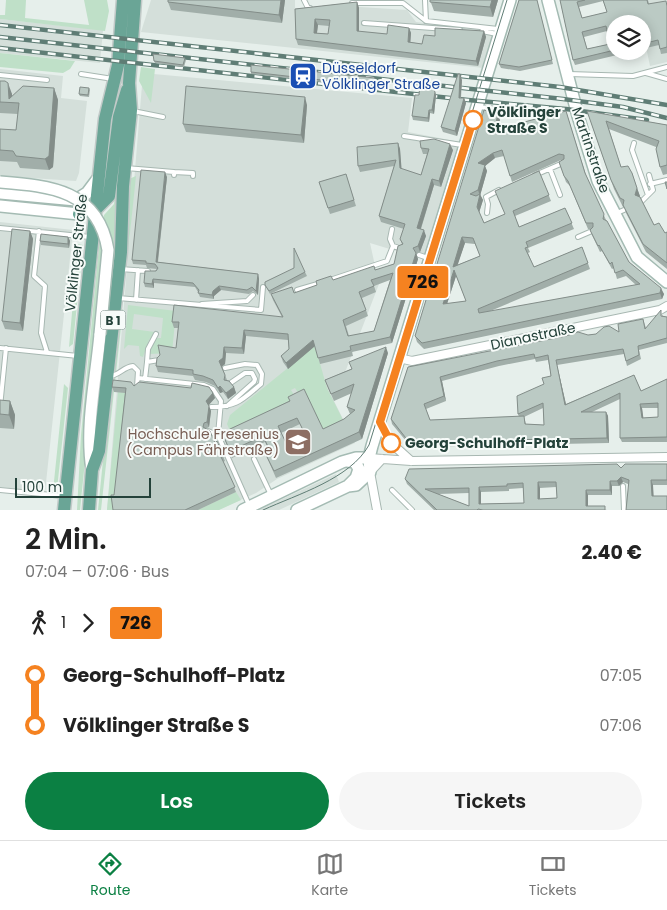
<!DOCTYPE html>
<html lang="de">
<head>
<meta charset="utf-8">
<style>
	:root { --surface:#fff; --page:#f6f6f6; --text:#222; --muted:#767676; --line:#e0e0e0; --accent:#0b8043 }
	body { margin:0; font-family:Poppins,sans-serif; background:var(--page); color:var(--text); height:100vh; display:flex; flex-direction:column; font-size:19px; white-space:nowrap }
	* { box-sizing:border-box; margin:0 }
	p { font-size:16px; color:var(--muted) }
	.icon { flex:none; width:28px; height:28px; fill:none; stroke:currentColor; stroke-width:2; stroke-linecap:round; stroke-linejoin:round }
	.map { position:relative; height:510px; overflow:hidden }
	.drawer { display:flex; flex-direction:column; background:var(--surface); flex:1 }
	.drawer>* { flex:none }
	.badge { padding:0 10px; border-radius:4px; font-size:18px; line-height:32px }
	.fabs { position:absolute; left:606px; top:15px; display:grid; gap:10px }
	.fabs a { display:grid; place-items:center; width:45px; height:45px; border-radius:50%; background:var(--surface); box-shadow:0 2px 12px #0003; font-size:25px }
	.scale { position:absolute; left:15px; bottom:12px; width:136px; box-sizing:border-box; padding-left:5px; border:2px solid #24423a; border-top:0; font-size:14px; line-height:18px; white-space:nowrap; color:#24423a; -webkit-text-stroke:4px #f7fbf9; paint-order:stroke }
	.map>.badge { position:absolute; translate:-50% -50%; box-shadow:0 0 0 2px #fff }
	.legs { display:flex; align-items:center; gap:8px; height:55px; padding:0 25px; font-size:16px }
	.legs p { margin-inline-start:auto }
	.overview { display:flex; align-items:center; justify-content:space-between; height:85px; padding:0 25px }
	h1 { font-size:28px; font-weight:600; line-height:38px }
	.button { display:flex; gap:10px; margin-top:auto; padding:10px 25px }
	.button a { flex:1; height:58px; border-radius:30px; background:var(--accent); color:#fff; font-size:20px; font-weight:600; line-height:58px; text-align:center }
	.button a+a { background:var(--page); color:var(--text) }
	ul { padding:0 25px; list-style:none }
	li { display:flex; align-items:center; gap:18px; height:50px; font-size:19px }
	li i { display:grid; place-items:center; width:8px; height:100%; margin:0 6px; background:currentColor }
	li i::after { content:''; width:12px; height:12px; margin:-6px; border:4px solid; border-radius:50%; background:var(--surface) }
	li p { margin-inline-start:auto }
	li:first-child i { background:linear-gradient(#0000 50%,currentColor 0) }
	li:last-child i { background:linear-gradient(currentColor 50%,#0000 0) }
	.tab-bar { display:flex; justify-content:space-around; align-items:center; height:70px; border-top:1px solid var(--line); background:var(--surface); font-size:14px; color:var(--muted) }
	.tab-bar a { display:grid; justify-items:center; gap:2px }
	.tab-bar .current { color:var(--accent) }
	.map>svg:first-child { display:block }
</style>
</head>
<body>
<div class="map">
<svg width="667" height="510" viewBox="0 0 667 510">
	<rect width="100%" height="100%" fill="#e6efeb"/>
	<!-- built -->
	<path fill="#d4dfda" d="M151 0H295V15L360 7 407 10 416 22 496 31 484 68 141 32Z
		M636 0H667V62L650 66Z
		M0 19 103 30 100 63 0 53Z
		M0 69 63 76 61 98 87 101 79 173 76 181 0 176Z
		M143 73 412 98 408 132 460 142 426 260 370 243 379 284 334 401 355 443 277 479 256 493 218 510H107Z
		M0 222 73 230 45 492 0 487Z
		M336 474 339 482 279 510H259Z"/>
	<!-- green -->
	<path fill="#bfe0c8" d="M6 0H26L25 18 89 25 84 0H107L109 11 105 31 0 19V15H5Z
		M0 53 75 61 70 69 63 73 0 67Z
		M141 67 155 69 151 103 139 81Z
		M123 115 118 221 96 442 86 451 80 510H77L81 435 100 236 104 215 114 204Z
		M136 176 127 262 124 258 129 179Z
		M78 244 83 245 73 344 69 347Z
		M128 305 176 311 172 353 149 354 155 338H161L163 318 134 314 132 329 155 332 149 340 143 357 140 356 139 346 128 345 124 349Z
		M123 309 101 510H98L118 311Z
		M313 339 327 388 346 426 325 435 295 388 291 390 297 400 232 435 227 424 230 415 305 354Z
		M64 384 68 388 57 489 53 491Z
		M118 392 128 393 113 510H107Z
		M236 492 241 500 219 510H198Z"/>
	<g fill="none" stroke-linecap="round" stroke-linejoin="round">
		<!-- lane casing -->
		<g stroke="#a8b8b2" stroke-width="6">
			<path id="lane" d="M304 0 308 8H310
				M425 0 426 21
				M352 3H403L426 21 498 29
				M364 23 460 30
				M482 31 497 34
				M646 73 667 79
				M81 74 113 79
				M569 74 633 76 667 67
				M0 75 47 80
				M479 107 549 115
				M133 111 163 117
				M404 136 462 145
				M634 143 632 150 648 195
				M126 168 174 172V175
				M550 169 560 195
				M174 172 193 173V176
				M535 175 563 163
				M650 184 667 180
				M641 202 653 190 649 175
				M487 213 488 204 486 197 499 190
				M617 213 624 210
				M0 228 90 237
				M392 229 390 239 393 246
				M39 231 34 276 45 286 41 333 47 352
				M578 237 592 231
				M419 255 428 258
				M120 269 148 271
				M330 280 387 261 393 246 402 249
				M297 290 321 283
				M118 298 261 310 263 287
				M136 300 138 270
				M202 304 247 301 253 295
				M0 348 78 356
				M147 362 148 349 156 334
				M109 376C119 376 123 367 133 366L138 371 137 387
				M138 378 204 385 213 389 221 401 218 435 249 505
				M145 379 147 362 159 360
				M227 406 254 382 255 379 252 373H245L229 384
				M0 407 6 348
				M211 407C237 407 242 400 261 384L262 374 257 365 245 364 225 368
				M208 431 218 435
				M254 459 271 495
				M623 486 624 510
				M0 490 63 496
				M392 490 412 510"/>
		</g>
		<!-- street casing -->
		<g stroke="#a8b8b2" stroke-width="10">
			<path id="street" d="M399 358 412 361 660 310 667 306
				M380 422 391 443 411 461
				M369 458 411 461 667 457
				M377 510 370 472 382 459"/>
		</g>
		<!-- secondary casing -->
		<g stroke="#a4bbb3" stroke-width="14">
			<path id="secondary" d="M548 0 578 116 598 181 637 257 667 282
				M0 193 76 200 87 193 99 177
				M0 206 79 214
				M347 461 355 462 359 469 356 478 349 485
				M92 470C85 426 96 379 100 334
				M243 510 342 462 356 458H369
				M297 510 348 486 356 485 370 472 369 458 372 446 510 0"/>
		</g>
		<!-- primary casing -->
		<g stroke="#c2cac8" stroke-width="15">
			<path id="primary" d="M79 214 96 209 109 196 119 117 127 90
				M64 510 105 119 118 65 123 0
				M89 510 92 470 99 451 121 252 123 186 131 110 129 83 135 0"/>
		</g>
		<!-- lane -->
		<use href="#lane" stroke="#fff" stroke-width="4"/>
		<!-- street -->
		<use href="#street" stroke="#fff" stroke-width="8"/>
		<!-- secondary -->
		<use href="#secondary" stroke="#fff" stroke-width="11"/>
		<!-- primary -->
		<use href="#primary" stroke="#6aa596" stroke-width="12"/>
		<!-- tram -->
		<path stroke="#5f7d75" stroke-width="1" d="M263 510C298 494 350 479 369 445L507 0"/>
		<!-- rail casing -->
		<g stroke="#5f7d75" stroke-width="4.5">
			<path id="rail" d="M0 25 560 87 667 105
				M0 37 563 99 623 107 667 118
				M0 48 468 100 566 109 647 120"/>
		</g>
		<!-- rail -->
		<use href="#rail" stroke="#f7fbf9" stroke-width="2.5" stroke-dasharray="8" stroke-linecap="butt"/>
		<!-- secondary-bridge casing -->
		<g stroke="#a4bbb3" stroke-width="14" stroke-linecap="butt">
			<path id="secondary-bridge" d="M0 182C51 186 98 190 108 250L100 334"/>
		</g>
		<!-- secondary-bridge -->
		<use href="#secondary-bridge" stroke="#fff" stroke-width="11"/>
	</g>
	<!-- wall -->
	<path fill="#a1aea9" fill-rule="evenodd" d="M168 0H285L282 23 171 10 168 2Z
		M430 0H498L493 17 434 11Z
		M519 0H537L553 64 520 71 501 68 499 64Z
		M560 0H648L649 4 667 3V53L661 54 659 45 642 49V24H615V51H634L575 65 573 60ZM603 1 607 12 582 18 579 7ZM607 31 610 44 587 49 584 37Z
		M357 2 359 8V32L387 34 409 28 411 33 410 42 422 44 435 36 484 31 486 37 478 66 298 45 296 39 295 9ZM318 25 329 26 328 34 317 33Z
		M186 60 184 67 155 63 154 61Z
		M251 72 376 80 375 88 251 74Z
		M462 80 461 98H464L466 103 457 136 443 132 441 127Z
		M0 81 12 94V96L54 88 58 100 53 167 49 170 20 168 17 162 0 161V129L16 130 18 114 0 113Z
		M89 88 90 90 89 97 80 96 79 94Z
		M435 92 436 95 434 114 430 113 429 122 413 120 412 116 419 95Z
		M307 105 304 143 186 132 183 124Z
		M566 111 586 175 606 220 629 262 664 294 662 299 424 349 417 342 415 336 500 120 498 129ZM504 156 512 182 561 160H563L559 162 566 182 570 186 588 229H591L590 230 592 235 600 252 602 251 612 269 614 268 617 279 626 276 636 285 488 312 590 269 582 247 534 267 528 253 530 252 528 248 574 229 565 208 519 227 515 216 551 201 539 171 505 214 484 223 479 212 483 200 480 195 487 171 485 166 495 158ZM465 243 475 244 480 256 457 265ZM456 276 466 301 447 304Z
		M587 111 667 125V174L663 175 660 167 656 147 609 129 621 167 632 173 640 197 654 225 665 233 667 232V269L646 252 626 213 624 207H623L614 189Z
		M398 143 400 149 401 169 421 175 427 154H423L421 148 453 150 441 187 434 185 421 229 426 236 420 252 416 254 418 259 392 343 352 352 353 356 320 364 315 346 288 369 283 362 281 356 289 349 288 340 246 336 244 354 226 353 225 364 222 367 227 380 234 387 236 393 228 399 223 392 220 393 215 386 206 382 195 380 193 376 158 372 156 366 160 355 176 348 178 328H174L172 322 282 317 273 300 271 294 294 293 333 280 376 270 394 264 402 244 400 239 404 229 381 222 379 216 394 166 360 172 358 166ZM390 280 374 331 349 336 346 326 368 316 362 298 376 292 374 286Z
		M346 174 356 206 330 214 319 182Z
		M167 177 158 262 258 274 259 279 258 295 253 291 249 294 221 290 214 296V299L200 297 198 292 195 287 154 283V288L145 287 144 283 157 269 147 268 146 265 133 264 132 260Z
		M30 231 33 239 23 331 5 329 2 321Z
		M68 237 70 241 69 248 41 245 40 241Z
		M305 272 307 276 270 294 265 285Z
		M663 315V316L667 317V343L639 350 641 359 627 366 624 354 557 365 566 404 634 375 641 391 667 379V442H622L620 438V399L592 412H606L608 416 609 443 411 447 392 424 391 419 408 367 588 335 619 332 643 319 646 328ZM535 359 536 362 548 360 551 376 518 414 519 417 430 420 426 409 446 401 442 381 499 366ZM543 408 544 425 526 424 524 417ZM642 408H658V417L643 418Z
		M388 353 362 439 276 478 266 455 270 453 265 442 232 458 223 435 289 401 323 429 344 419 350 414 347 407 352 393 334 401 325 380ZM300 424 305 436 287 445 281 433Z
		M134 386 213 393 215 398 208 405 211 411 209 427 205 429 223 456 225 461 223 462 224 464 236 492 198 510H113L125 393 114 392 112 387Z
		M0 400 10 401 15 415 14 429 0 428Z
		M667 464V485H653V496L667 510 628 484 623 482 619 486H612V495H588V506L607 510H434L407 484 405 479 621 468ZM556 487 557 498 540 499V488ZM523 488 524 503 481 504V492L509 491V489ZM469 493V506L438 494Z"/>
	<!-- shaded-wall -->
	<path fill="#838d89" d="M281 0H285L282 23 279 15Z
		M492 0H498L493 17 490 7Z
		M357 2 359 8V37L357 31Z
		M315 19 318 25 316 39 314 33Z
		M409 28 411 33 410 48 408 42Z
		M484 31 486 37 478 66 476 61Z
		M460 74 462 80 460 103 459 98Z
		M8 83 12 94V103L9 99Z
		M54 88 58 100 53 167 49 170 45 159Z
		M435 92 436 95 434 114 432 110Z
		M305 97 307 105 304 143 301 135Z
		M464 98 466 103 457 136 455 131Z
		M429 110 430 113 429 122 428 118Z
		M498 114 500 120 496 136 494 130Z
		M398 143 400 149 402 174 400 168Z
		M450 144 453 150 441 187 439 181Z
		M493 153 495 158 485 166 487 171 480 196 478 190V163Z
		M165 172 167 177 157 267 156 262Z
		M432 179 434 185 419 234 417 228Z
		M637 188 640 196 638 203 635 195Z
		M480 194 483 200 479 213 477 207Z
		M424 230 426 236 420 252 418 246Z
		M30 231 33 239 23 331 20 323Z
		M68 237 70 241 69 248 68 244Z
		M462 237 465 243 455 273 453 267Z
		M416 253 418 259 392 343 390 337Z
		M454 270 456 276 445 310 443 304Z
		M258 274 259 279 258 295 256 291Z
		M153 279 154 283V288L152 284Z
		M219 286 221 290 214 296V299L212 295 213 291Z
		M661 288 664 294 662 299 660 293Z
		M244 330 246 336 244 354 242 348Z
		M313 340 315 346 288 369 286 363Z
		M224 347 226 353 225 364 221 367 219 361Z
		M386 347 388 353 362 439 359 432Z
		M556 360 557 365 567 409 565 405Z
		M440 377 442 381 446 401 444 396Z
		M220 386 223 392 220 393 218 388Z
		M234 387 236 393 228 399 226 393Z
		M213 393 215 398 208 406 206 401Z
		M10 401 15 415 14 429 9 415Z
		M640 404 642 408 644 422 642 418Z
		M209 406 211 411 209 427 207 422Z
		M606 412 608 416 609 443 607 438Z
		M621 477 623 482 619 486 617 481Z
		M651 480 653 485 654 501 652 496Z
		M610 481 612 486V495L610 490Z
		M538 482 540 488V504L538 499Z
		M479 487 481 492V509L479 504Z
		M586 490 588 495V510L586 506Z"/>
	<!-- building -->
	<path fill="#bbcac4" stroke="#838d89" fill-rule="evenodd" d="M168 0H281L279 15 168 2Z
		M430 0H492L490 7 430 2Z
		M519 0H537L552 60 519 67 499 64Z
		M560 0H585L577 2 582 18 607 12 603 0H647L648 4 666 1 667 6V47L660 49 658 40 642 44V24H615V50L573 60ZM606 26 610 44 587 49 582 32Z
		M357 2V31L387 34 388 25 409 28 408 42 422 44 424 35 435 36V28L484 31 476 61 296 39 295 9ZM315 19 330 20 328 34 314 33Z
		M153 54 185 58 183 65 154 61Z
		M251 65 375 78 374 86 251 72Z
		M458 74H460L459 98H464L455 131 441 127Z
		M0 81H5L8 83 9 99 23 86 54 88 49 156 45 159 16 156 13 151 0 150V129L16 130 19 103 0 102Z
		M420 84 431 85 435 92 432 110H429L428 118 412 116 415 95H419Z
		M186 86 305 97 301 135 183 124Z
		M80 87 89 88 88 95 79 94Z
		M484 110 498 114 494 130 566 111 585 173 604 214 603 219 607 221 629 262 661 288 660 293 422 343 415 336ZM502 150 510 176 559 154 564 155V159L559 162 564 176 568 181 586 223H593V227L590 230 598 246 599 245 610 264 612 262 615 273 623 270 640 284 479 313 478 309 588 263 582 247 534 267 525 248 528 247 526 242 572 223 565 208 519 227 513 211 549 195 539 171 495 191 505 214 484 223 477 207 480 194 476 196 470 194 478 190 485 165 478 163 493 153ZM462 237 473 238 480 256 453 267ZM454 270 466 301 443 304Z
		M587 111 667 125V165L660 167 656 149 659 141 606 121 621 167 628 166 632 173 637 188 635 195 640 197 654 225 659 223 665 233 667 232V263L643 244 623 205 624 200 620 198 611 180Z
		M434 139 450 144 439 181 432 179 417 228 424 230 418 246 413 248 416 253 390 337 350 346 351 350 318 358 313 340 286 363 281 356 289 349 288 334 244 330 242 348 224 347 223 358 219 361 225 375 224 380 229 381 234 387 226 393 220 386 218 388 213 380 203 376 193 374V370L156 366 157 358 160 355 158 345 176 348 179 322H172L174 305 283 317 271 294 292 287 294 293 317 285 316 281 331 276 333 280 374 266 375 270 394 264 398 246 403 244 400 239 405 224 379 216 396 160 358 166 357 147 398 143 400 168 421 175 429 149 421 148 420 141ZM393 273 374 331 348 336 343 320 366 310 359 292 374 286 371 280Z
		M141 170 165 172 156 262 258 274 256 291 252 287 247 290 219 286 213 291 212 295 198 293 199 290 193 283 153 279 152 284 144 283 145 271H156L158 268 155 264 146 263V261L132 260Z
		M346 174 354 200 328 208 319 182Z
		M665 182H667V189Z
		M12 229 30 231 20 323 2 321Z
		M41 234 68 237V244L40 241Z
		M294 248 305 272 269 291 265 285V282L294 268Z
		M661 310V316L667 317V338L638 346 639 355 626 361 623 349 556 360 565 405 634 375 641 391 667 379V437L620 438V393L581 412H606L607 438 409 442 391 419 408 367 566 336 578 332 588 335 596 334 604 327 609 326 619 332 618 324 643 319 645 329ZM534 354 535 358 548 355 551 376 542 378 544 384 517 396 518 414 543 403 544 425 525 424 524 416 430 420 424 404 444 396 440 377 497 361ZM658 403V417L642 418 640 404Z
		M386 347 359 432 274 471 266 455 271 453 263 436 230 451 223 435 230 429 290 401 288 397 304 389 323 429 344 419 355 410 347 407 354 384 331 394 325 380 352 369 349 362ZM297 418 306 436 287 445 278 426Z
		M113 380 131 382 134 386 139 382 191 388 192 383 209 387 213 393 206 401 209 406 207 422 204 423 203 427 210 431 215 443 217 441 223 456 221 457 223 461 235 487 185 510H113L111 495H114L126 388 112 387Z
		M0 400 10 401 9 415 0 414Z
		M617 464 621 468 625 464H667V480H651L652 496H667V510H626L629 480 621 477 617 481H610V490H586V506H605V510H483L478 509 477 510H437L405 479 409 469ZM538 482H556L557 498 538 499ZM523 483 524 503 479 504V487L507 486V484ZM469 488V506L425 489Z"/>
	<g fill="none" stroke-linecap="round" stroke-linejoin="round">
		<!-- line-1 casing -->
		<g stroke="#fff" stroke-width="11">
			<path id="line-1" d="M391 443 380 422 473 120"/>
		</g>
		<!-- line-1 -->
		<use href="#line-1" stroke="#f58220" stroke-width="8"/>
	</g>
	<!-- icons -->
	<defs>
		<g id="station-square" transform="scale(1.4375)"><rect x="-9" y="-9" width="18" height="18" rx="4" fill="#1a4fb4" stroke="#f7fbf9"/><path d="M-3-6H3Q5-6 5-4V2Q5 4 3 4L4.5 6H3L1.5 4h-3L-3 6H-4.5L-3 4Q-5 4-5 2V-4Q-5-6-3-6ZM-3.5-4v3h7v-3ZM-3.5 1v1.5H-2V1ZM2 1v1.5H3.5V1Z" fill="#fff"/></g>
		<g id="university-square" transform="scale(1.4375)"><rect x="-9" y="-9" width="18" height="18" rx="4" fill="#8d6e63" stroke="#f7fbf9"/><path d="M0-5L7-2L0 1L-7-2ZM-4 1L0 2.5L4 1V4Q0 6-4 4Z" fill="#fff"/></g>
	</defs>
	<g fill-rule="evenodd">
		<use href="#station-square" x="303" y="76"/>
		<use href="#university-square" x="298" y="442"/>
	</g>
	<!-- markers -->
	<g fill="#fff" stroke="#f58220" stroke-width="2.5">
		<circle cx="473" cy="120" r="9"/>
		<circle cx="391" cy="443" r="9"/>
	</g>
	<g text-anchor="middle" dominant-baseline="central" stroke-width="4" stroke-linejoin="round" paint-order="stroke">
		<!-- shield labels -->
		<rect fill="#f7fbf9" stroke="#637a73" stroke-width="1" x="100.5" y="310.5" width="25" height="19" rx="4"/>
		<g font-size="12" font-weight="bold" fill="#24423a">
			<text x="113" y="320">B 1</text>
		</g>
		<!-- transit labels -->
		<g font-size="14" fill="#164399" stroke="#f7fbf9" text-anchor="start">
			<text x="322" y="68">Düsseldorf<tspan x="322" dy="16">Völklinger Straße</tspan></text>
		</g>
		<!-- stop labels -->
		<g font-size="14" font-weight="bold" fill="#24423a" stroke="#f7fbf9" text-anchor="start">
			<text x="487" y="112">Völklinger<tspan x="487" dy="16">Straße S</tspan></text>
			<text x="405" y="443">Georg-Schulhoff-Platz</text>
		</g>
		<!-- street labels -->
		<g font-size="14" fill="#24423a" stroke="#f7fbf9">
			<text transform="translate(591 150) rotate(71)">Martinstraße</text>
			<text transform="translate(76 253) rotate(-84)">Völklinger Straße</text>
			<text transform="translate(533 336) rotate(-12)">Dianastraße</text>
		</g>
		<!-- education labels -->
		<g font-size="14" fill="#785e54" stroke="#f7fbf9" text-anchor="end">
			<text x="279" y="434">Hochschule Fresenius<tspan x="279" dy="16">(Campus Fährstraße)</tspan></text>
		</g>
	</g>
</svg>
<div class="fabs">
<a><svg class="icon" aria-label="layers" viewBox="0 0 24 24"><path d="M12 4l9 5-9 5-9-5zM3 14l9 5 9-5"/></svg></a>
</div>
<div class="scale">100 m</div>
<b class="badge" style="left:423px;top:282px;background:#f58220;color:#111">726</b>
</div>
<section class="drawer">
<div class="overview"><div><h1>2 Min.</h1><p>07:04 – 07:06 · Bus</p></div><b>2.40 €</b></div>
<div class="legs"><svg class="icon" aria-label="walk" viewBox="0 0 24 24"><circle cx="13" cy="4" r="2"/><path d="M13 8l-2 6 4 7M11 14l-3 7M7 12l3-4h3l4 4"/></svg>1<svg class="icon" aria-label="forward" viewBox="0 0 24 24"><path d="M9 5l7 7-7 7"/></svg><b class="badge" style="background:#f58220;color:#111">726</b></div>
<ul>
<li><i style="color:#f58220"></i><b>Georg-Schulhoff-Platz</b><p>07:05</p></li>
<li><i style="color:#f58220"></i><b>Völklinger Straße S</b><p>07:06</p></li>
</ul>
<div class="button"><a>Los</a><a>Tickets</a></div>
</section>
<nav class="tab-bar">
<a class="current"><svg class="icon" aria-label="directions" viewBox="0 0 24 24"><path d="M12 3l9 9-9 9-9-9zM9 14v-3h6M13 9l2 2-2 2"/></svg>Route</a>
<a><svg class="icon" aria-label="map" viewBox="0 0 24 24"><path d="M3 6l6-2 6 2 6-2v14l-6 2-6-2-6 2zM9 4v14M15 6v14"/></svg>Karte</a>
<a><svg class="icon" aria-label="tickets" viewBox="0 0 24 24"><path d="M3 7h18v10H3zM15 7v10"/></svg>Tickets</a>
</nav>
</body>
</html>
